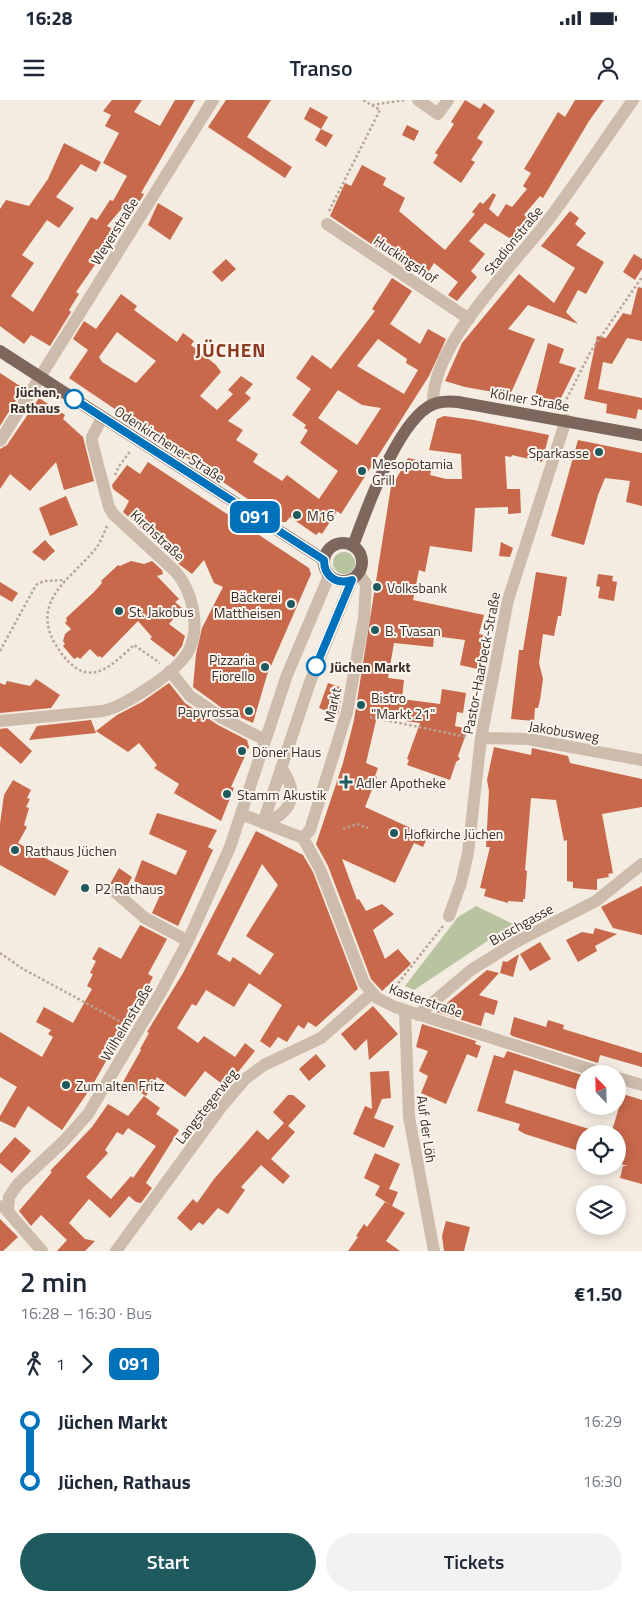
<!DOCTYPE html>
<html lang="en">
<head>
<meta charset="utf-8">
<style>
	:root { --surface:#fff; --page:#f2f2f3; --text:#1f2937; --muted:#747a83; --accent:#1f5a5e }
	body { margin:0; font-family:"Titillium Web",sans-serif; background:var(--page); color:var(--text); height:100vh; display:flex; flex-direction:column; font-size:19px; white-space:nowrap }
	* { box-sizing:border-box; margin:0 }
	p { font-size:16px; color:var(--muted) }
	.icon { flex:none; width:28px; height:28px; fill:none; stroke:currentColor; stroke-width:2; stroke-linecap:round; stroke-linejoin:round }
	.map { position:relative; height:1151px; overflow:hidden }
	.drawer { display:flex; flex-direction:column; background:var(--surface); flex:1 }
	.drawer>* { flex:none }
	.badge { padding:0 10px; border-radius:8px; font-size:18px; line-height:32px }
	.needle { width:32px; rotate:337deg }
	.buttons { position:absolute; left:576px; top:965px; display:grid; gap:10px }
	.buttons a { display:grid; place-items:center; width:50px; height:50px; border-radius:50%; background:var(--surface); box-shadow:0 2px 12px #0003; font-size:25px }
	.map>.badge { position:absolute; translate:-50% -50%; box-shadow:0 0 0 2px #fff }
	.legs { display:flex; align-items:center; gap:8px; height:55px; padding:0 20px; font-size:16px }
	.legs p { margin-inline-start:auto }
	.overview { display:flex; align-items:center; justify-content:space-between; height:85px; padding:0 20px }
	h1 { font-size:28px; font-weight:600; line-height:38px }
	.primary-button { display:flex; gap:10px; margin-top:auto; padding:10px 20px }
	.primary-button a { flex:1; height:58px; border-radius:30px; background:var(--accent); color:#fff; font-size:20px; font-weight:600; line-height:58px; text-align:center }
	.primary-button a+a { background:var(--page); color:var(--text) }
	ul { padding:0 20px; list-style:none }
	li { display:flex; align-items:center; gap:18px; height:60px; font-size:19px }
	li i { display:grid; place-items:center; width:8px; height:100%; margin:0 6px; background:currentColor }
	li i::after { content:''; width:12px; height:12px; margin:-6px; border:4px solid; border-radius:50%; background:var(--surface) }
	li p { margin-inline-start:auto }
	li:first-child i { background:linear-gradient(#0000 50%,currentColor 0) }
	li:last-child i { background:linear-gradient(currentColor 50%,#0000 0) }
	.status { display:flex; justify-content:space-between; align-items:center; height:35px; padding:0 25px; background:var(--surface); direction:ltr }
	.status svg { height:14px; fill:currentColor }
	header { display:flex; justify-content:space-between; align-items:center; height:65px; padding:0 20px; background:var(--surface); font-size:22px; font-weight:600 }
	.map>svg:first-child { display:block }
</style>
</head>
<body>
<div class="status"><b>16:28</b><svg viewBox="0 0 49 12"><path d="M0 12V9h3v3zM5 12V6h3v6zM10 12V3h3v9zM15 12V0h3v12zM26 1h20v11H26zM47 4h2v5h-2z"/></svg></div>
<header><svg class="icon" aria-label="menu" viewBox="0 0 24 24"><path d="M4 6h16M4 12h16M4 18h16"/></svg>Transo<svg class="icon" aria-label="person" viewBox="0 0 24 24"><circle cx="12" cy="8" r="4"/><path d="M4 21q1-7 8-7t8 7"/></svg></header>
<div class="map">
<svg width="642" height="1151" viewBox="0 0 642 1151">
	<rect width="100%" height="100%" fill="#f4ebe1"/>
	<!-- green -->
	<path fill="#b8c4a0" d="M333 463a11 11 0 1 1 22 0a11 11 0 1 1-22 0Z
		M476 806 513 824 414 890 405 886 458 817Z"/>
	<!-- building -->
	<path fill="#c8694b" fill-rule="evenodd" d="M112 0H142L134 12 160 26 175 0H195L141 93 144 94 136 108 128 104 125 109 123 107 107 126 118 132 76 192 79 194 69 210 71 212 50 246 31 235 24 244 0 226V109L6 100 29 106 48 79 64 43 101 62 96 72 81 64 56 97 74 108 59 128 47 120 22 155 34 163 11 196 33 212 91 117 97 120 110 100 113 101 127 76 103 63 119 33 105 26 111 15 103 11Z
		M226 0H271L247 37 292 67 285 78 208 27Z
		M465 0 480 9 484 3 495 11 477 38 483 42 471 60 475 62 461 83 433 63 438 55 435 53 454 24 451 22Z
		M575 0H604L589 21 543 98 540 96 524 115 527 117 513 140 485 123 469 141 485 154 471 171 477 177 457 201 448 195 458 182 434 163 429 171 416 163 411 171 330 116 345 83 351 86 362 65 386 78 383 85 405 98 399 111 445 150 475 114 472 112 480 102 483 104 493 93 496 95 489 109 498 117 506 104 512 107 527 89 523 86 531 73 524 69 535 51 558 12 565 17Z
		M310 7 328 17 321 29 304 19Z
		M407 25 419 31 414 41 402 35Z
		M321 29 333 35 326 47 315 40Z
		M158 103 183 118 170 140 148 125Z
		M570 111 579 118 575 124 586 133 576 145 604 162 586 194 578 190 566 212 578 224 528 205 508 229 535 239 510 295 465 287 445 281 462 243 519 174 554 203 575 168 541 146Z
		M634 154 642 159V169L635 180 623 172Z
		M226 159 236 169 222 182 212 172Z
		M392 178 412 191 390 224 420 244 428 229 446 239 429 276 341 414 337 411 322 434 319 432 316 435 290 417 286 422H282L69 278 88 250 73 239 84 221 96 229 121 194 137 206 134 210 177 242 183 233 194 241 191 245 216 265 221 272 200 296 217 310 233 294 228 290 241 276 253 284 245 293 251 298 228 321 243 330 236 340 258 354 253 362 282 381 287 375 319 399 338 371 300 343 308 330 304 328 306 325 292 315 311 289 296 278 312 255 331 269 375 211 372 209ZM117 232 156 261 136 283 102 262 99 257ZM378 239 407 259 406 263 418 270 404 294 357 266ZM338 290 362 305 381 308 357 345 318 318Z
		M638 187 642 188V241L627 238 612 264 603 262 598 289 642 298V310L638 309 636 319 606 313 607 304 584 299 597 236 606 238 623 213 631 215Z
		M548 243 564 249 559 263 576 268 558 304 534 300Z
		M0 273 20 286 21 292 0 326Z
		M39 298 65 315 63 319 83 337 94 381 64 390 56 362 30 391 10 374 0 389V349L7 345Z
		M444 316 474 320 549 335 542 362 512 355 511 357 505 356 507 389H520L521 413 508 414V407L475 408 472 452 430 446 425 472 419 470 413 500 484 515 479 534 484 535 480 556H483L482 570 460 565 465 540 434 536 433 547 394 543 388 578 404 580 402 599 440 604 442 589 466 593 463 613 457 612 455 626 468 629 458 656 460 659 456 662 450 680 407 665 409 660 407 659 420 623 405 621V615L378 612 366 663 378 668 375 676 377 677 365 707 428 736 423 747 414 743 395 783 342 759 357 800 359 799 366 811 382 804 394 814 373 830 385 859 398 849 411 864 382 891 371 879 328 766 316 744 343 663 354 620 392 380 395 381 408 358 433 364 430 375 446 379H462L461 354 429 350 437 319Z
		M578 340 642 353V406L626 402 630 381 605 378 598 395 584 445 551 436Z
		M148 362 309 468 311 474 267 575 253 623 226 611 193 587 196 554 202 528 223 487 214 483 204 460 192 474 180 465 123 412 129 401 113 389 112 385 127 365 140 374Z
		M66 396 78 425 50 436 39 408Z
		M45 440 55 451 44 461 32 452Z
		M501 442 513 448 510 457 499 456Z
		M131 461 144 464 152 461 162 470 163 474 157 476 179 499 175 502 182 508 169 524 185 536 182 546 174 557 150 539 152 537 138 521 102 558 100 556 98 557 90 549 80 559 78 557 74 559 63 546 65 544 63 541 65 534 71 529 65 523 67 521 66 518 94 492 102 483 101 481 118 465 120 466Z
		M536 472 567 477 561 516H558L554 536 543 534 539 563 543 579 540 600 538 608H535L534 621 511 619 519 550H523Z
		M598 474 613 476 612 481 617 482 614 501 598 498 600 487 596 486Z
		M0 482 18 493 12 502 0 495Z
		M36 579 60 595 51 608 0 613V583L5 585 7 581 30 586Z
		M169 583 185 603 218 625 247 640 249 647 231 687 234 688 221 721 174 693 179 684 154 668 157 665 139 643 128 652 96 631 117 615 142 602Z
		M328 583 343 588 338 615 319 608Z
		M91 620 96 633 29 640 37 626Z
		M7 628 32 651 21 664 0 646V629Z
		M494 647 531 655 532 648 568 656 570 663 642 679V707L602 714 613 773 608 774 609 777 597 779V790L573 788V782L567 781V740L564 741 556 700 531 698 525 770 527 771 525 799H523V802L508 801V803L484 796 486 789 480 788 490 747H486L489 691 487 680Z
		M13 680 31 690 27 698 30 699 26 707 29 708 24 725 27 727 18 743 69 771 55 796 0 765V724L4 695Z
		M157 713 217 730 208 747 213 750 178 826 152 813 161 793 134 781 142 760 176 775 187 751 149 734Z
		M256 731 303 755 313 772 358 889 316 927 308 922 304 929 298 925 287 942 278 937 270 948 260 941 282 905 249 883 234 907 206 890 196 906 192 904 177 928 198 943 204 936 235 957 245 943 255 951 226 987 205 971 185 997 157 977 146 996 123 982 141 950 140 949 149 933 147 932 183 873ZM262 764 278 785 246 836 274 854 260 875 233 857 230 862 217 854Z
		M119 768 132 777 125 790 117 784H110Z
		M642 786V835L613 828 601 807Z
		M140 825 167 839 148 874 153 877 140 901 144 904 132 924 128 922 92 986 62 1030 28 1006 15 1028 0 1021V1016L17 987 0 977V932L42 957 53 937 48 934 51 930 36 922 44 907 73 923 92 889 87 886 93 874 90 873 96 861 92 859 99 847 121 859Z
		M595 828 617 834 595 846 597 851 578 862 566 840 582 832 593 834Z
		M540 842 551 859 530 871 520 854Z
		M519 854 513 877 500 873 503 861 507 862Z
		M487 870 499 873 479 895 498 901 494 915 485 912 481 926 436 912Z
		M373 906 398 934 369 960 367 939 355 951 341 934Z
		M514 917 546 927 548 920 564 925 563 929 642 953V967L600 955 598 963 512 936 510 934Z
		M422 924 476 941 475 944 481 946 477 958 467 954 446 1004 421 993 428 976 419 971 428 951 416 947Z
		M507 951 585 976V992L514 970 505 1003 589 1029 587 1034H585L582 1052 525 1034 518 1030 520 1024 477 1011 494 955 504 958Z
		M316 954 326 966 309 981 299 969Z
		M389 971 391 998 382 999 374 1018 394 1026 384 1048 353 1034 365 1006 372 1009 370 972Z
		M623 994 642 1000V1084L620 1078 623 1066H628L618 1063V1034H611Z
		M288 995H293L306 1006 288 1026 295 1032 271 1059 290 1076 283 1084 261 1065 241 1087 245 1090 228 1114 218 1108 203 1125 199 1122 191 1131 177 1118 193 1099 197 1103 214 1079 257 1030 268 1040 284 1023 273 1012Z
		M144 996 160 1008 156 1014 179 1030 146 1083 152 1088 141 1103 136 1102 129 1096 110 1118 89 1099 69 1123 85 1139 95 1141 85 1151H57L67 1140 41 1115 31 1126 19 1111 52 1072 50 1071 92 1027 108 1004 128 1016ZM128 1028 156 1046 133 1078 131 1076 111 1099 86 1077 108 1053 105 1050 117 1032 123 1035Z
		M15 1037 31 1051 12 1073 0 1063V1054Z
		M375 1053 400 1064 389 1089 398 1092 392 1106 405 1113 386 1141 400 1151H348L358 1137 356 1136 364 1124 367 1127 385 1102 392 1106 375 1095 380 1086 364 1078Z
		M0 1119 18 1137 3 1151H0Z
		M446 1121 470 1127 464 1151H444L442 1136Z"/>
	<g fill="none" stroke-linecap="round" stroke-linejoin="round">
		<!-- path -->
		<path stroke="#b9a596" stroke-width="2.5" stroke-dasharray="2.5 2.5" stroke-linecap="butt" d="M372 5 405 0
			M329 111 380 10 363 0
			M562 308 591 251 642 177
			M115 375 119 366 131 350
			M107 426C104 433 101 441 97 447 74 477 31 498 54 542 60 552 67 562 76 568 98 583 119 558 134 545L160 563
			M0 551 36 485 44 481 65 480
			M370 617 467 637
			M343 729 357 724 368 728
			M0 853 23 869 125 924
			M392 891 443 826"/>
		<!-- minor -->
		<path stroke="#cdbbac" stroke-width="12" d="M418 0 438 14 448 0
			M327 124 469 219
			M433 304C431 243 517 163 552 115 580 77 606 38 633 0
			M0 341 213 0
			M170 571 190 596 222 618 265 640
			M0 621 103 611C125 606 179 571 189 550 201 526 192 490 175 471L113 414 109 407 92 342V337L102 318
			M481 638 528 639 642 660
			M241 714 303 738
			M263 723 310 582 352 480
			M263 723C292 714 300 693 281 668
			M303 738 320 769 364 883 377 898 395 907 605 974
			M303 738 310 730 347 612 364 518 366 484 359 474
			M115 792 145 818 188 841
			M449 816 461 783 468 753 481 638 508 500 566 320
			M405 911 409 1017 434 1151
			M418 915 471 870 516 842 596 801 642 764
			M618 978 642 985
			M3 1106 42 1151
			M8 1111 9 1097 18 1084 64 1041 88 1014 161 892 188 841 230 747 287 575 329 476
			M116 1151 222 1006 245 979 264 965 321 938 372 893"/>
		<!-- major -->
		<path stroke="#7d675c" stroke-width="12" d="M0 251 324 460
			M324 462a19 19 0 1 1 38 0a19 19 0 1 1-38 0Z
			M353 446C366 410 396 327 428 307 437 301 448 301 458 302L642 335"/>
	</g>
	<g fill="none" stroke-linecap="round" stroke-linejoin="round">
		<!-- line-1 casing -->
		<g stroke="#fff" stroke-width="11">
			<path id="line-1" d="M74 299 324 460C324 477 337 485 352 480L316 566"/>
		</g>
		<!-- line-1 -->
		<use href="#line-1" stroke="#0072bc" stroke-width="8"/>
	</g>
	<!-- markers -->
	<g fill="#fff" stroke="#0072bc" stroke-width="2.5">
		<circle cx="74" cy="299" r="9"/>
		<circle cx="316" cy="566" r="9"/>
	</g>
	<g fill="#1f5a5e" stroke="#fbf5ee" stroke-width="2">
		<circle cx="599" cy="352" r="5"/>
		<circle cx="362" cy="371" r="5"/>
		<circle cx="297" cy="415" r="5"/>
		<circle cx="377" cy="487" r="5"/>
		<circle cx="291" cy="504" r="5"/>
		<circle cx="119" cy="511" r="5"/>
		<circle cx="375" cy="530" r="5"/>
		<circle cx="265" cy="567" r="5"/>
		<circle cx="361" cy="605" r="5"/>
		<circle cx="249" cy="611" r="5"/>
		<circle cx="242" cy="651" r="5"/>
		<path d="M343.5 674.5h5v5h5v5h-5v5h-5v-5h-5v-5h5z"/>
		<circle cx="227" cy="694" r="5"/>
		<circle cx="394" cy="733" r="5"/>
		<circle cx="15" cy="750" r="5"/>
		<circle cx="85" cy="788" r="5"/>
		<circle cx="66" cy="985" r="5"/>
	</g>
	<g text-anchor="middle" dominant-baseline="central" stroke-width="4" stroke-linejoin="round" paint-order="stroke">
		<!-- street labels -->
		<g font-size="14" fill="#3b302b" stroke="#fbf5ee">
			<text transform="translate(114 131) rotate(-58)">Weyerstraße</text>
			<text transform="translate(513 140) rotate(-51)">Stadionstraße</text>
			<text transform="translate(406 159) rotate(34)">Huckingshof</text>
			<text transform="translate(530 299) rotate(10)">Kölner Straße</text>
			<text transform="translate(170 344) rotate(33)">Odenkirchener Straße</text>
			<text transform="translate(158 435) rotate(43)">Kirchstraße</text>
			<text transform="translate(481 563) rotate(-79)">Pastor-Haarbeck-Straße</text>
			<text transform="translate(332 605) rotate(-77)">Markt</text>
			<text transform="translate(564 631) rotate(9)">Jakobusweg</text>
			<text transform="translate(521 824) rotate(-29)">Buschgasse</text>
			<text transform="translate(426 900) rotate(19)">Kasterstraße</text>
			<text transform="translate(126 922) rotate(-59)">Wilhelmstraße</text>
			<text transform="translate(206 1006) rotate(-52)">Langstegerweg</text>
			<text transform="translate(427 1029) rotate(82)">Auf der Löh</text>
		</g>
		<!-- stop labels -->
		<g font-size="14" font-weight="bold" fill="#3b302b" stroke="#fbf5ee" text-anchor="end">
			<text x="60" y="291">Jüchen,<tspan x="60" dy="16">Rathaus</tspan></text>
			<text x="330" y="566" text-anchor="start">Jüchen Markt</text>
		</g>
		<!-- poi labels -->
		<g font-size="14" fill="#3b302b" stroke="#fbf5ee" text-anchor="start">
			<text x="589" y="352" text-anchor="end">Sparkasse</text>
			<text x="372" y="363">Mesopotamia<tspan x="372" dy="16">Grill</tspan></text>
			<text x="307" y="415">M16</text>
			<text x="387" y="487">Volksbank</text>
			<text x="281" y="496" text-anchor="end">Bäckerei<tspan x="281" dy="16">Mattheisen</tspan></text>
			<text x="129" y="511">St. Jakobus</text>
			<text x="385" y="530">B. Tvasan</text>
			<text x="255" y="559" text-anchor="end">Pizzaria<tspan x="255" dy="16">Fiorello</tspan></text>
			<text x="371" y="597">Bistro<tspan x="371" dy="16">"Markt 21"</tspan></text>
			<text x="239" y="611" text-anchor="end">Papyrossa</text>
			<text x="252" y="651">Döner Haus</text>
			<text x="356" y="682">Adler Apotheke</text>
			<text x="237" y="694">Stamm Akustik</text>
			<text x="404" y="733">Hofkirche Jüchen</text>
			<text x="25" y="750">Rathaus Jüchen</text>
			<text x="95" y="788">P2 Rathaus</text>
			<text x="76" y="985">Zum alten Fritz</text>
		</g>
		<!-- district labels -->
		<g font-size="19" font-weight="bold" letter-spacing="1" fill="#8c3b22" stroke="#fbf5ee">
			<text x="231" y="249">JÜCHEN</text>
		</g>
	</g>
</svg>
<div class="buttons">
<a><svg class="needle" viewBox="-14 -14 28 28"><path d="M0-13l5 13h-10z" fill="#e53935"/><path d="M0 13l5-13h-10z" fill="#747a83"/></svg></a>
<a><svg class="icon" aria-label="locate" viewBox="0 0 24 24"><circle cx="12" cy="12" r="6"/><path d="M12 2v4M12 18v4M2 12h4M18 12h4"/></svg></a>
<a><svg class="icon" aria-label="layers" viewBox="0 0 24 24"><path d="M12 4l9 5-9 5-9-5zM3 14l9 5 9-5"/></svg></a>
</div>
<b class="badge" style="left:255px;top:417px;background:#0072bc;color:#fff">091</b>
</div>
<section class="drawer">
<div class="overview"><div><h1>2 min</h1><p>16:28 – 16:30 · Bus</p></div><b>€1.50</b></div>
<div class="legs"><svg class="icon" aria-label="walk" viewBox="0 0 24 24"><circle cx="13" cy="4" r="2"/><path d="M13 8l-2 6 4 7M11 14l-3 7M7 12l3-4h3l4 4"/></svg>1<svg class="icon" aria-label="forward" viewBox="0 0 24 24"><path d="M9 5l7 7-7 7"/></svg><b class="badge" style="background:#0072bc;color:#fff">091</b></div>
<ul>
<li><i style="color:#0072bc"></i><b>Jüchen Markt</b><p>16:29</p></li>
<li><i style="color:#0072bc"></i><b>Jüchen, Rathaus</b><p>16:30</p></li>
</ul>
<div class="primary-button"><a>Start</a><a>Tickets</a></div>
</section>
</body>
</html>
